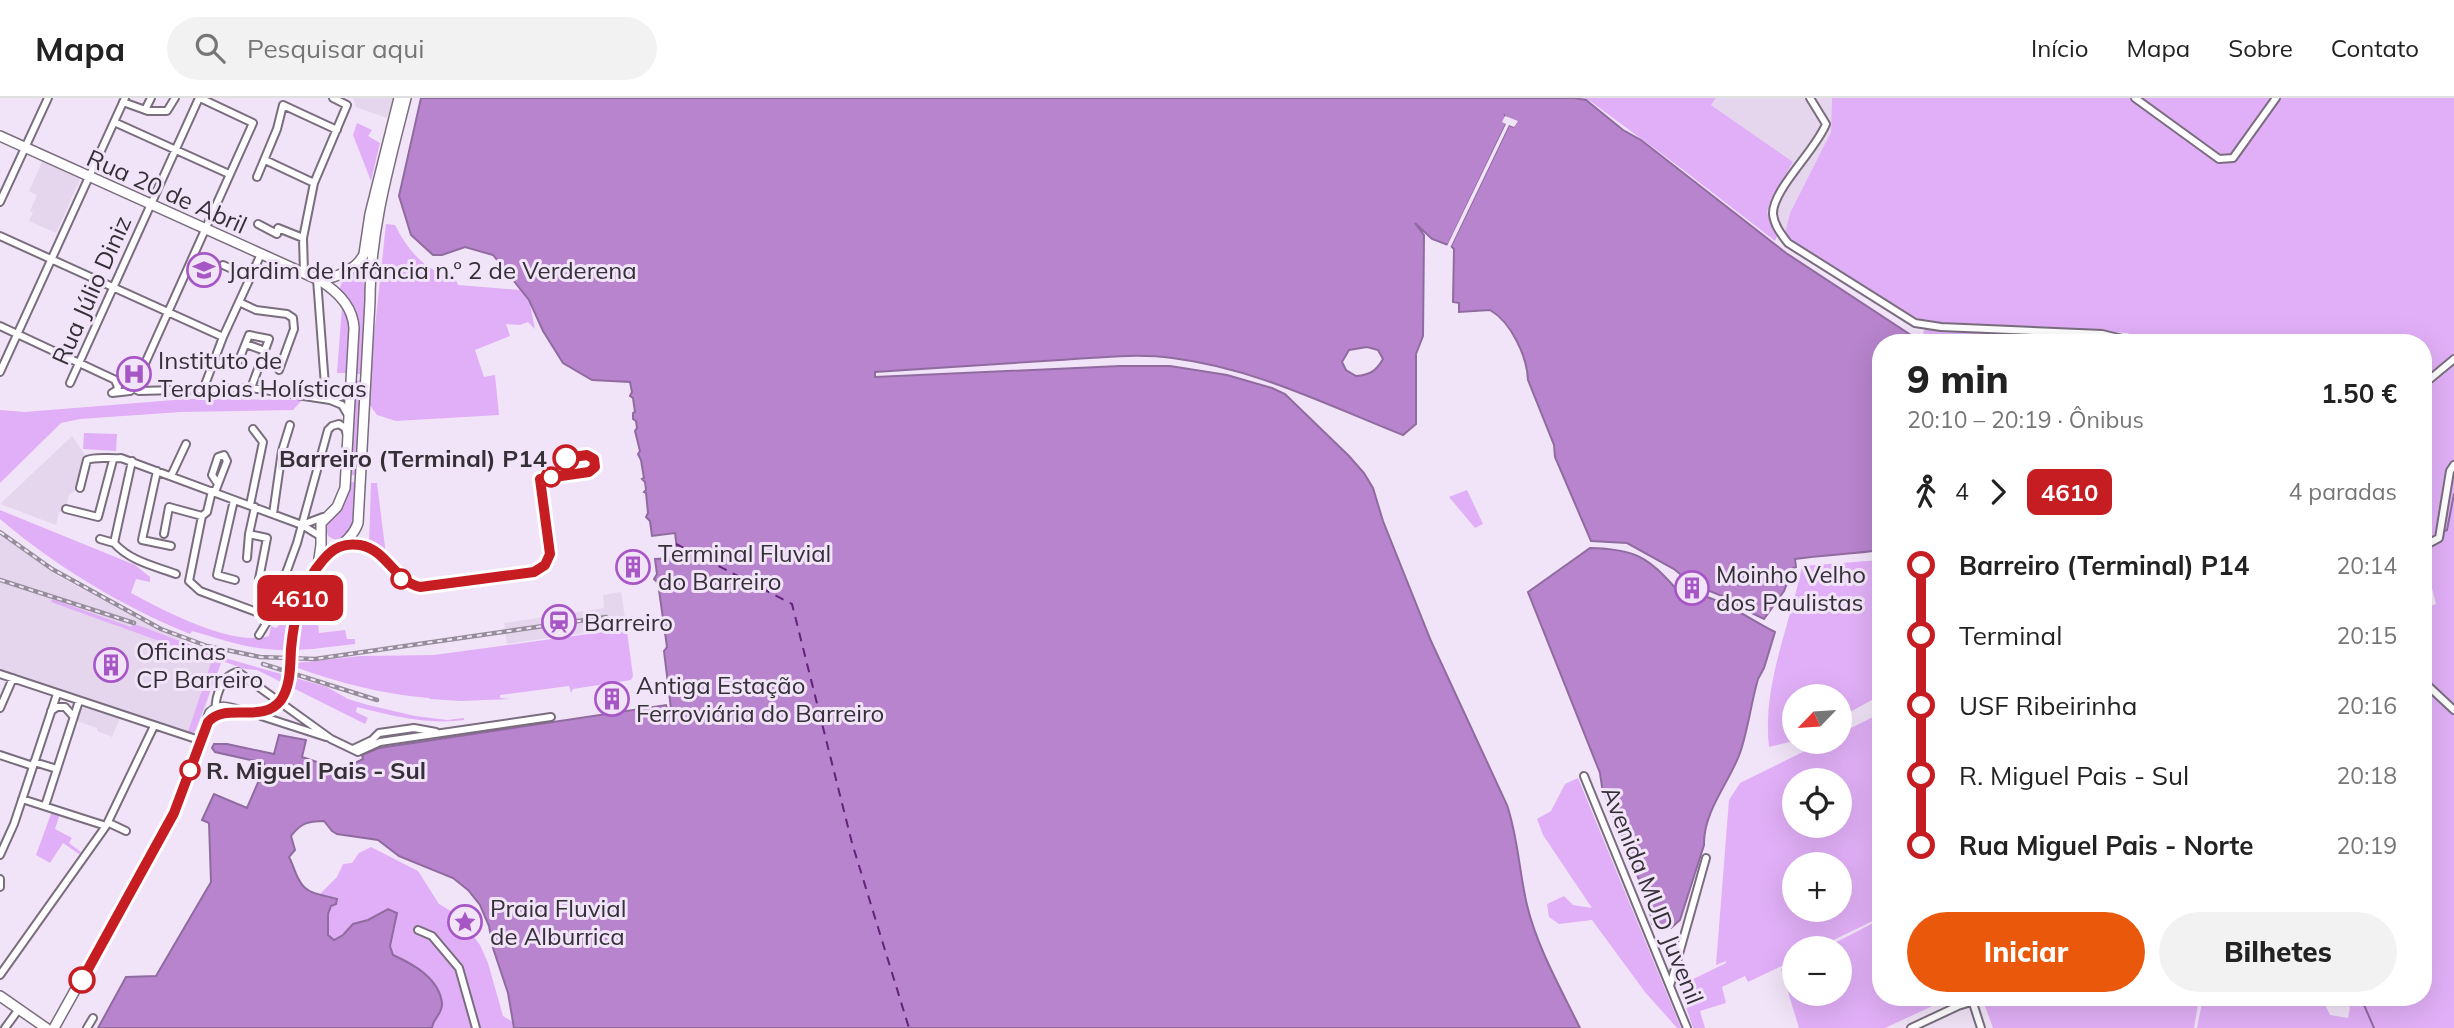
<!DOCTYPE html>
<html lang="pt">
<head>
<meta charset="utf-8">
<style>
	:root { --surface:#fff; --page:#f2f2f2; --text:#222; --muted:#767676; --line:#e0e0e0; --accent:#ea580c }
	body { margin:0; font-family:Mulish,sans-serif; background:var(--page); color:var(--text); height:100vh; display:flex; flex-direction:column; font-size:26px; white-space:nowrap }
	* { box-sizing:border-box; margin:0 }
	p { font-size:23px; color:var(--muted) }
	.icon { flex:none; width:38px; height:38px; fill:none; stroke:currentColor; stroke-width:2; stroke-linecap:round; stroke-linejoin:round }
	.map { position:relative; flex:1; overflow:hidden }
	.sheet { position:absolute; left:1872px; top:236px; width:560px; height:672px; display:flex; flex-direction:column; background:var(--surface); border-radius:28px; box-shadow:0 7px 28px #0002 }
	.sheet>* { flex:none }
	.badge { padding:0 14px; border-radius:10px; font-size:24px; line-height:46px }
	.needle { width:46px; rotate:245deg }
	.fabs { position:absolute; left:1782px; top:586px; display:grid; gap:14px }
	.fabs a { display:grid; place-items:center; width:70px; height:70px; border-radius:50%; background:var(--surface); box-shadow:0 7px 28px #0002; font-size:35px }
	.map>.badge { position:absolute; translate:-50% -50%; box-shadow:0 0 0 4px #fff }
	.legs { display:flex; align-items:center; gap:10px; height:77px; padding:0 35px; font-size:23px }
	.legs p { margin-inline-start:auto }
	.headline { display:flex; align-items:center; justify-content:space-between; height:119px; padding:0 35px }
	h1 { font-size:38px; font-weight:800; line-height:52px }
	.button { display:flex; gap:14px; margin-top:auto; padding:14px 35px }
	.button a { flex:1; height:80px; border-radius:42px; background:var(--accent); color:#fff; font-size:28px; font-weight:800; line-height:80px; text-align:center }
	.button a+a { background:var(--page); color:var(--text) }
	ul { padding:0 35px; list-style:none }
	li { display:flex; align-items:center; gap:24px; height:70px; font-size:26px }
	li i { display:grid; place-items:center; width:10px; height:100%; margin:0 9px; background:currentColor }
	li i::after { content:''; width:18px; height:18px; margin:-9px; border:5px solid; border-radius:50%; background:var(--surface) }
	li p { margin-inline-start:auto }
	li:first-child i { background:linear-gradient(#0000 50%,currentColor 0) }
	li:last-child i { background:linear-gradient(currentColor 50%,#0000 0) }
	header { display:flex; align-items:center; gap:42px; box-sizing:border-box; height:98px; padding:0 35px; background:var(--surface); border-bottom:2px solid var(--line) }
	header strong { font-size:33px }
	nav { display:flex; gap:38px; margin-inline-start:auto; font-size:24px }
	.search { width:490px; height:63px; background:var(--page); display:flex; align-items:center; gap:18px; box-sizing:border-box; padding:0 24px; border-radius:38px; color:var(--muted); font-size:26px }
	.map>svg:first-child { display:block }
</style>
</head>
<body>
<header>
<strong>Mapa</strong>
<div class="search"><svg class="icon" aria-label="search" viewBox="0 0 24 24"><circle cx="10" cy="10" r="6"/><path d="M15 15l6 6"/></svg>Pesquisar aqui</div>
<nav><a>Início</a><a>Mapa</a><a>Sobre</a><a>Contato</a></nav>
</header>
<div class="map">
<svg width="2454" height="930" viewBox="0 0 2454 930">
	<rect width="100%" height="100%" fill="#f2e4f8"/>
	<!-- built -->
	<path fill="#e5d5ed" d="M353 0H393L387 20 356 9Z
		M1716 0H1832L1831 34 1790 115 1785 135 1777 138 1767 114 1771 101 1793 64 1711 7Z
		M43 62 81 79 56 135 29 123 33 114 30 113 37 97 29 93Z
		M72 338 85 357 77 391 69 397 65 415 59 414 56 427 0 406Z
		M0 436 61 480 219 561 198 638 0 572Z
		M621 494 626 527 622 528 623 533 613 535 612 531 507 546 504 525 604 510 603 497Z
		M81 609 120 620 112 639 97 633V630L77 623Z"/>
	<!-- green -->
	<path fill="#e1aff7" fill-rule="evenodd" d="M1577 0H1716L1711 7 1793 64 1771 101 1767 114 1777 138 1775 143 1678 68 1590 3Z
		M1832 0H2454V255L2424 281V245H2152L2127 235 1929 224 1903 215 1795 146 1785 135 1790 115 1831 34Z
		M357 25 372 32 368 38 380 45 371 83 353 37Z
		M386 126 395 127C408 153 426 174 455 180L458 187 521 192 493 157 624 280C565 291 553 249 530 206L535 231 528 224 520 227 506 226 510 238 475 252 484 279 495 277 499 317 396 323 377 317 367 303Z
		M352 175 361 179 366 190 363 276H355V215L340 190 343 180Z
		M342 209C355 228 349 253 348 275H337Z
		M1926 230 2101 239 2129 245H1929L1923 234Z
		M2454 267V363C2436 377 2444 419 2434 441L2424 445V293Z
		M354 282 363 283 358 377H349Z
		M186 301 302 302 293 312 181 314 80 321 61 325 0 385V312L25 314Z
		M84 335 117 336 116 353 83 351Z
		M2454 378V608L2424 579V510L2436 506 2424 459V451L2440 444Z
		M349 384H357C356 398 356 458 328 438L326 429 343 407Z
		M371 385H377L386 457 369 446Z
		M1467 392 1483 426 1475 430 1449 399Z
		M0 412 135 467 150 479V484L136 481 131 495C165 513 232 549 269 538L271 528 276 530 299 509 311 512 313 526H318L319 535 345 532 347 541H355V546C330 549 304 553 278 552 249 551 220 541 192 533L190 536C123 509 55 468 0 421Z
		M1881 462V597L1839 620V598H1794V643L1769 649C1762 586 1790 528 1802 468Z
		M52 501 131 529 133 526 143 529 225 560 327 589 348 601 368 607 415 618 447 622 464 620V622C428 627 393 618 357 609L356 614 368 620 365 626 257 572 245 571 222 563 195 633 192 635 188 634 212 562 51 504Z
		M610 533 613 535 627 533 633 578 631 582 573 591 571 595 569 588 500 597V600L511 601 461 603 430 601 429 600C382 596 339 585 295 569V565L361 558 434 557Z
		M2424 587 2454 614V930H2197L2203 900H2322L2330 917 2348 920 2350 909 2337 900H2405L2407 901 2424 900Z
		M1881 615V819L1817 850H1794V862L1748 884 1745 878 1722 889 1726 905 1700 913 1705 930H1693L1679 888 1726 865V863L1716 867 1729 702 1740 685 1823 644H1839V636ZM1794 682H1839V728H1794ZM1794 766H1839V812H1794Z
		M279 637 306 642 302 659 341 672 270 712 301 787 309 793 320 796 337 779 343 766 352 765 359 755 371 749 418 773 439 806 451 813 467 830 480 847 488 865 503 918 513 924 508 895 493 850 489 828 480 807 468 792 453 780 399 758 378 742 332 733 430 741 572 930H98L126 879 156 878 211 784 209 725 202 722 214 696 247 710 265 668 264 665 215 654 213 647 227 646 274 656Z
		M1578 680 1681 930H1677L1645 894 1592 822 1559 826 1549 819 1547 806 1564 798 1573 807 1592 810 1543 737 1537 721 1551 713 1565 686Z
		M52 713 60 716 55 731 72 740 69 745 81 754 79 756 63 745 50 765 36 757Z
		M1881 821V900H1950L1885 930H1799L1781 871 1794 865V896H1839V850H1825Z
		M1982 900H2199L2194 930H1993Z"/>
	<!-- water -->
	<path fill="#b784cd" stroke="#906ba0" stroke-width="2" fill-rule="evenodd" d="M421 0H1574L1586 2 1623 32 1641 42 1786 155 1923 245H1881V452C1852 456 1824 457 1795 461L1796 469 1793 470 1784 493 1764 521 1741 510 1727 500 1692 486 1674 471 1627 445 1591 443 1555 359 1554 347 1528 282C1527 258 1511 224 1490 212L1459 214V205L1453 204 1454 151 1451 148 1509 27 1514 29 1505 18 1506 26 1448 147 1432 141 1415 125 1424 137 1423 238 1416 256V326L1403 337C1327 307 1254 270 1172 260 1135 255 1097 260 1060 262 998 266 937 270 875 274V279L1120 268H1170L1227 277 1272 290 1285 296 1349 358 1364 375 1373 390 1383 423 1431 543 1507 707C1518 739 1519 773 1527 807 1537 849 1561 891 1580 930H514L508 895 493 850 489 828 480 807 468 792 453 780 399 758 378 742 337 736 332 733 324 723C308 723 301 725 291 738L295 752 289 759C294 768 295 777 301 785 308 797 325 797 337 801L336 806 331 808 328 816V837L334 842 343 837 353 826 368 822 388 811 397 815 390 848 393 857C413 866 439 880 442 905 443 916 433 920 432 930H98L126 879 156 878 211 784 209 725 202 722 214 696 247 710 265 668 264 665 215 654 212 650 214 646H227L274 656 279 637 306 642 302 659 341 672 363 661 362 657 379 650 666 607 667 611H671L664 553 667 549 658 485 654 481 657 476 655 461 678 460 675 435 652 438 650 423 646 419 648 415 646 395 644 394 646 392 645 384 642 381 644 380 641 362 638 356 640 353 635 333 637 330 636 323 633 321V315L635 314 633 300 630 298 632 294 630 284 592 282 563 265 543 233 529 202 493 157 465 149 442 157H433L411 137 399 98ZM1367 249 1378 252 1383 261C1376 273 1370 277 1356 278L1346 272 1342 264 1349 252Z
		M1590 450C1636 451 1648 459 1678 493 1712 494 1744 518 1775 534L1764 570 1758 581C1751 605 1748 632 1740 655 1729 685 1703 714 1704 747L1680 822 1671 830 1652 826 1649 807 1602 689 1600 675 1528 494Z"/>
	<!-- pier -->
	<path fill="#f2e4f8" d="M1505 18 1518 23 1514 29 1509 27 1451 148 1449 151 1446 150 1506 26 1502 24Z"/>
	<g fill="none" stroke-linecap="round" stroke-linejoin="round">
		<!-- stream -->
		<path stroke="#906ba0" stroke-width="2" d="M2445 433 2447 432 2454 396
			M2424 444 2430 441
			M2361 900 2374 930"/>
		<!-- ferry -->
		<path stroke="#63237a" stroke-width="2" stroke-dasharray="9 7" stroke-linecap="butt" d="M676 446 792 506 852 745 909 930"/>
		<!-- street casing -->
		<g stroke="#796d7e" stroke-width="10">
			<path id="street" d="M1810 0 1826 26C1816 52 1772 92 1773 116 1774 127 1781 136 1788 145L1915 225 1941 229 2102 236 2139 245
				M2135 0 2219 61 2233 60 2276 0
				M123 4 148 13H167L175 0
				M145 12 151 0
				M114 24 229 76
				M265 62 314 85
				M257 79 277 31 283 7 337 32
				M0 104 48 0
				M258 126 277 136 278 130 303 140
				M0 138 223 239
				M223 167 250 179
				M304 175 303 140 314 85 347 7 333 0
				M317 181 326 301
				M239 204 256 212 287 216 293 220 294 231 279 272
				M0 228 139 293 251 290 330 302 342 307 348 317
				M246 246 265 253
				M237 267 249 237 269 241 251 290
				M0 274 125 0
				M115 282 118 289 117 292 112 295 130 293 134 290
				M70 285 199 0
				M2424 286 2454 261
				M134 290 253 25 200 0
				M203 292 223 239 261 156
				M332 301 343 298 350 288
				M157 373 142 442 171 448
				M171 378 186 346
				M80 390 87 362C96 358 111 361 121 360L302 427 320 438
				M215 394 227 363 224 357 218 359 212 377 218 386
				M234 402 217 477 235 482
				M250 407 263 344 253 331
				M66 411 98 419 113 362
				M273 416 282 353 290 327
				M202 418 207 414 212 393
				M302 427 323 419
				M164 436 169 409 202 418 189 483 200 493 270 519
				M249 436 267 440 259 481
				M100 441 114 445 132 363
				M114 445C130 463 154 468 176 476
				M2424 448 2439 440 2450 373 2454 367
				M247 460 249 436 255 409
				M259 537 270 519 297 445 328 332 332 328 339 326 345 330 347 337
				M0 576 199 642
				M2424 584 2454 612
				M0 610 13 580
				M51 613 57 609H65L73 618
				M216 616C214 601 221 577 238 574L331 641 358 654 380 644 551 619
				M261 618 326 639
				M353 651 372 642 379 635 414 630 436 634
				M0 657 33 668
				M34 664 57 671
				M1584 678 1687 930
				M22 701 106 728
				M45 708 79 603
				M109 725 126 733
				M0 757 14 726 57 596
				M0 781V789
				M418 832 432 838 459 870 476 930
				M0 877 106 728 154 628
				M1670 888 1706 760
				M1972 902 1981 930
				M5 930 19 911
				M87 930 93 920
				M1911 930 1958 908 1984 900"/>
		</g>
		<!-- secondary casing -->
		<g stroke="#796d7e" stroke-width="12">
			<path id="secondary" d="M0 38 319 182C337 193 353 209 354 230L345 390 337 409 321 425V447L318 468
				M319 182C335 180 357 172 364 156L370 116 399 0
				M319 467C332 451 351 445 358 425L370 203C370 133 389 67 406 0
				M0 898 46 930
				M54 930 174 715 210 615C222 604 234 612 247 615"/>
		</g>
		<!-- street -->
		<use href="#street" stroke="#fff" stroke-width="6"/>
		<!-- secondary -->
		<use href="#secondary" stroke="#fff" stroke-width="9"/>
		<!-- rail casing -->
		<g stroke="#968d9b" stroke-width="4.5">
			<path id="rail" d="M0 434 52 471 161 531 207 548 260 559 315 561 606 519
				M0 482 134 525
				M263 566 377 602"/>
		</g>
		<!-- rail -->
		<use href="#rail" stroke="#f2e4f8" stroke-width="2" stroke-dasharray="5" stroke-linecap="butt"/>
		<!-- secondary-bridge casing -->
		<g stroke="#796d7e" stroke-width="12" stroke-linecap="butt">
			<path id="secondary-bridge" d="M247 615C302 616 288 553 295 516 299 499 308 485 316 471"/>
		</g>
		<!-- secondary-bridge -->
		<use href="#secondary-bridge" stroke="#fff" stroke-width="9"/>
	</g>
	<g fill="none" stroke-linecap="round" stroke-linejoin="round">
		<!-- line-1 casing -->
		<g stroke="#fff" stroke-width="16">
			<path id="line-1" d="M82 882 174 715 208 624C227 603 262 627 281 602 291 587 290 568 291 551 294 518 301 487 323 462 334 449 344 445 360 447 387 452 394 483 420 489L534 474 545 467 550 456 540 381 589 374 595 369 594 361 587 357 566 360"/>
		</g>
		<!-- line-1 -->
		<use href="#line-1" stroke="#c61d23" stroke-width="10"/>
	</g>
	<!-- icons -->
	<defs>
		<g id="school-ring" transform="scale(1.75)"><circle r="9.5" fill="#f2e4f8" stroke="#a756c6" stroke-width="1.5"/><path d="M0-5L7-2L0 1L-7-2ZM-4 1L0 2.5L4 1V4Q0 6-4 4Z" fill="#a756c6"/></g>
		<g id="hospital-ring" transform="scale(1.75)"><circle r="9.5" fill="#f2e4f8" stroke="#a756c6" stroke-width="1.5"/><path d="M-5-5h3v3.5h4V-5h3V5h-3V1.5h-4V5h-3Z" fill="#a756c6"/></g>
		<g id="building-ring" transform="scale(1.75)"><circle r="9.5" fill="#f2e4f8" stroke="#a756c6" stroke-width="1.5"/><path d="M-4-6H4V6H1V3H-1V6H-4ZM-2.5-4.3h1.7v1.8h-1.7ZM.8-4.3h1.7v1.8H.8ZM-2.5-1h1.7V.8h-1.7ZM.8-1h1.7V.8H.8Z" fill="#a756c6"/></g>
		<g id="station-ring" transform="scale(1.75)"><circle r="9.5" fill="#f2e4f8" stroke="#a756c6" stroke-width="1.5"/><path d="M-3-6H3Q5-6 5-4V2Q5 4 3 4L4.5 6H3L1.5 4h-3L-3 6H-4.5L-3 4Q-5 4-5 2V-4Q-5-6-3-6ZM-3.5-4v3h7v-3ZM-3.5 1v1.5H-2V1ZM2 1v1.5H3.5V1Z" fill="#a756c6"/></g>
		<g id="sight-ring" transform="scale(1.75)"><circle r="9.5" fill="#f2e4f8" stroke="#a756c6" stroke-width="1.5"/><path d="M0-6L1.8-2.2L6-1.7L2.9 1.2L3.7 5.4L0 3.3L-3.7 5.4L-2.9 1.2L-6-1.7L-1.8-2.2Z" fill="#a756c6"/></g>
	</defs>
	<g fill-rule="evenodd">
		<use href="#school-ring" x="204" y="172"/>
		<use href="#hospital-ring" x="134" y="276"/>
		<use href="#building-ring" x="633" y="469"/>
		<use href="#building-ring" x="1692" y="490"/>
		<use href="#station-ring" x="559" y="524"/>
		<use href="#building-ring" x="111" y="567"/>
		<use href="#building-ring" x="612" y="601"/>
		<use href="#sight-ring" x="465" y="824"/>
	</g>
	<!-- markers -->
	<g fill="#fff" stroke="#c61d23" stroke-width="3.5">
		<circle cx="566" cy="360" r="12"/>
		<circle cx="551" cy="379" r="9"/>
		<circle cx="401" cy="481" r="9"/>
		<circle cx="190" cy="672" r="9"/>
		<circle cx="82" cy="882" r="12"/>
	</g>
	<g text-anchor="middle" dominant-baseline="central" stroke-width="6" stroke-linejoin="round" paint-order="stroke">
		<!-- street labels -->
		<g font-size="24" fill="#353037" stroke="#f2e4f8">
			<text transform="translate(167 93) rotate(24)">Rua 20 de Abril</text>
			<text transform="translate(91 192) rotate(-66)">Rua Júlio Diniz</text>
			<text transform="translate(1653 797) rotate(68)">Avenida MUD Juvenil</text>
		</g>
		<!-- poi labels -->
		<g font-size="24" fill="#353037" stroke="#f2e4f8" text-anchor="start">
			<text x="228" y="172">Jardim de Infância n.º 2 de Verderena</text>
			<text x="158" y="262">Instituto de<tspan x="158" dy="28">Terapias Holísticas</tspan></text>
			<text x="658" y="455">Terminal Fluvial<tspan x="658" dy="28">do Barreiro</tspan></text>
			<text x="1716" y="476">Moinho Velho<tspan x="1716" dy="28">dos Paulistas</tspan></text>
			<text x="584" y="524">Barreiro</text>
			<text x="136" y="553">Oficinas<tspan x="136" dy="28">CP Barreiro</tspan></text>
			<text x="636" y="587">Antiga Estação<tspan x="636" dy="28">Ferroviária do Barreiro</tspan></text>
			<text x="490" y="810">Praia Fluvial<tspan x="490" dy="28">de Alburrica</tspan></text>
		</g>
		<!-- stop labels -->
		<g font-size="24" font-weight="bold" fill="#353037" stroke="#f2e4f8" text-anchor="end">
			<text x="547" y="360">Barreiro (Terminal) P14</text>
			<text x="206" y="672" text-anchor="start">R. Miguel Pais - Sul</text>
		</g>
	</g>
</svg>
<div class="fabs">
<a><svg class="needle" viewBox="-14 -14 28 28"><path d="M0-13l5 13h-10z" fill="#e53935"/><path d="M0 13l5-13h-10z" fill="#767676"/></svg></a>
<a><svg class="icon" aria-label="locate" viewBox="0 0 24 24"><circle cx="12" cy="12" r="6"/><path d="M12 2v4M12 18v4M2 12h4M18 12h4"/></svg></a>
<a>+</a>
<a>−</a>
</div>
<b class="badge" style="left:300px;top:500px;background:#c61d23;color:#fff">4610</b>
<section class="sheet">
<div class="headline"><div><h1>9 min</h1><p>20:10 – 20:19 · Ônibus</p></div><b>1.50 €</b></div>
<div class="legs"><svg class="icon" aria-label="walk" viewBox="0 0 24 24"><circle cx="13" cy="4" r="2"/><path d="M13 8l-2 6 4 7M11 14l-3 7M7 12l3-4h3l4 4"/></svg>4<svg class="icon" aria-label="forward" viewBox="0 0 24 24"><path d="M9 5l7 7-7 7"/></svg><b class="badge" style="background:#c61d23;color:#fff">4610</b><p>4 paradas</p></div>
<ul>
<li><i style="color:#c61d23"></i><b>Barreiro (Terminal) P14</b><p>20:14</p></li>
<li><i style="color:#c61d23"></i><span>Terminal</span><p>20:15</p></li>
<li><i style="color:#c61d23"></i><span>USF Ribeirinha</span><p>20:16</p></li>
<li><i style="color:#c61d23"></i><span>R. Miguel Pais - Sul</span><p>20:18</p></li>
<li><i style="color:#c61d23"></i><b>Rua Miguel Pais - Norte</b><p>20:19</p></li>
</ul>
<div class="button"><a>Iniciar</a><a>Bilhetes</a></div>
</section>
</div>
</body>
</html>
